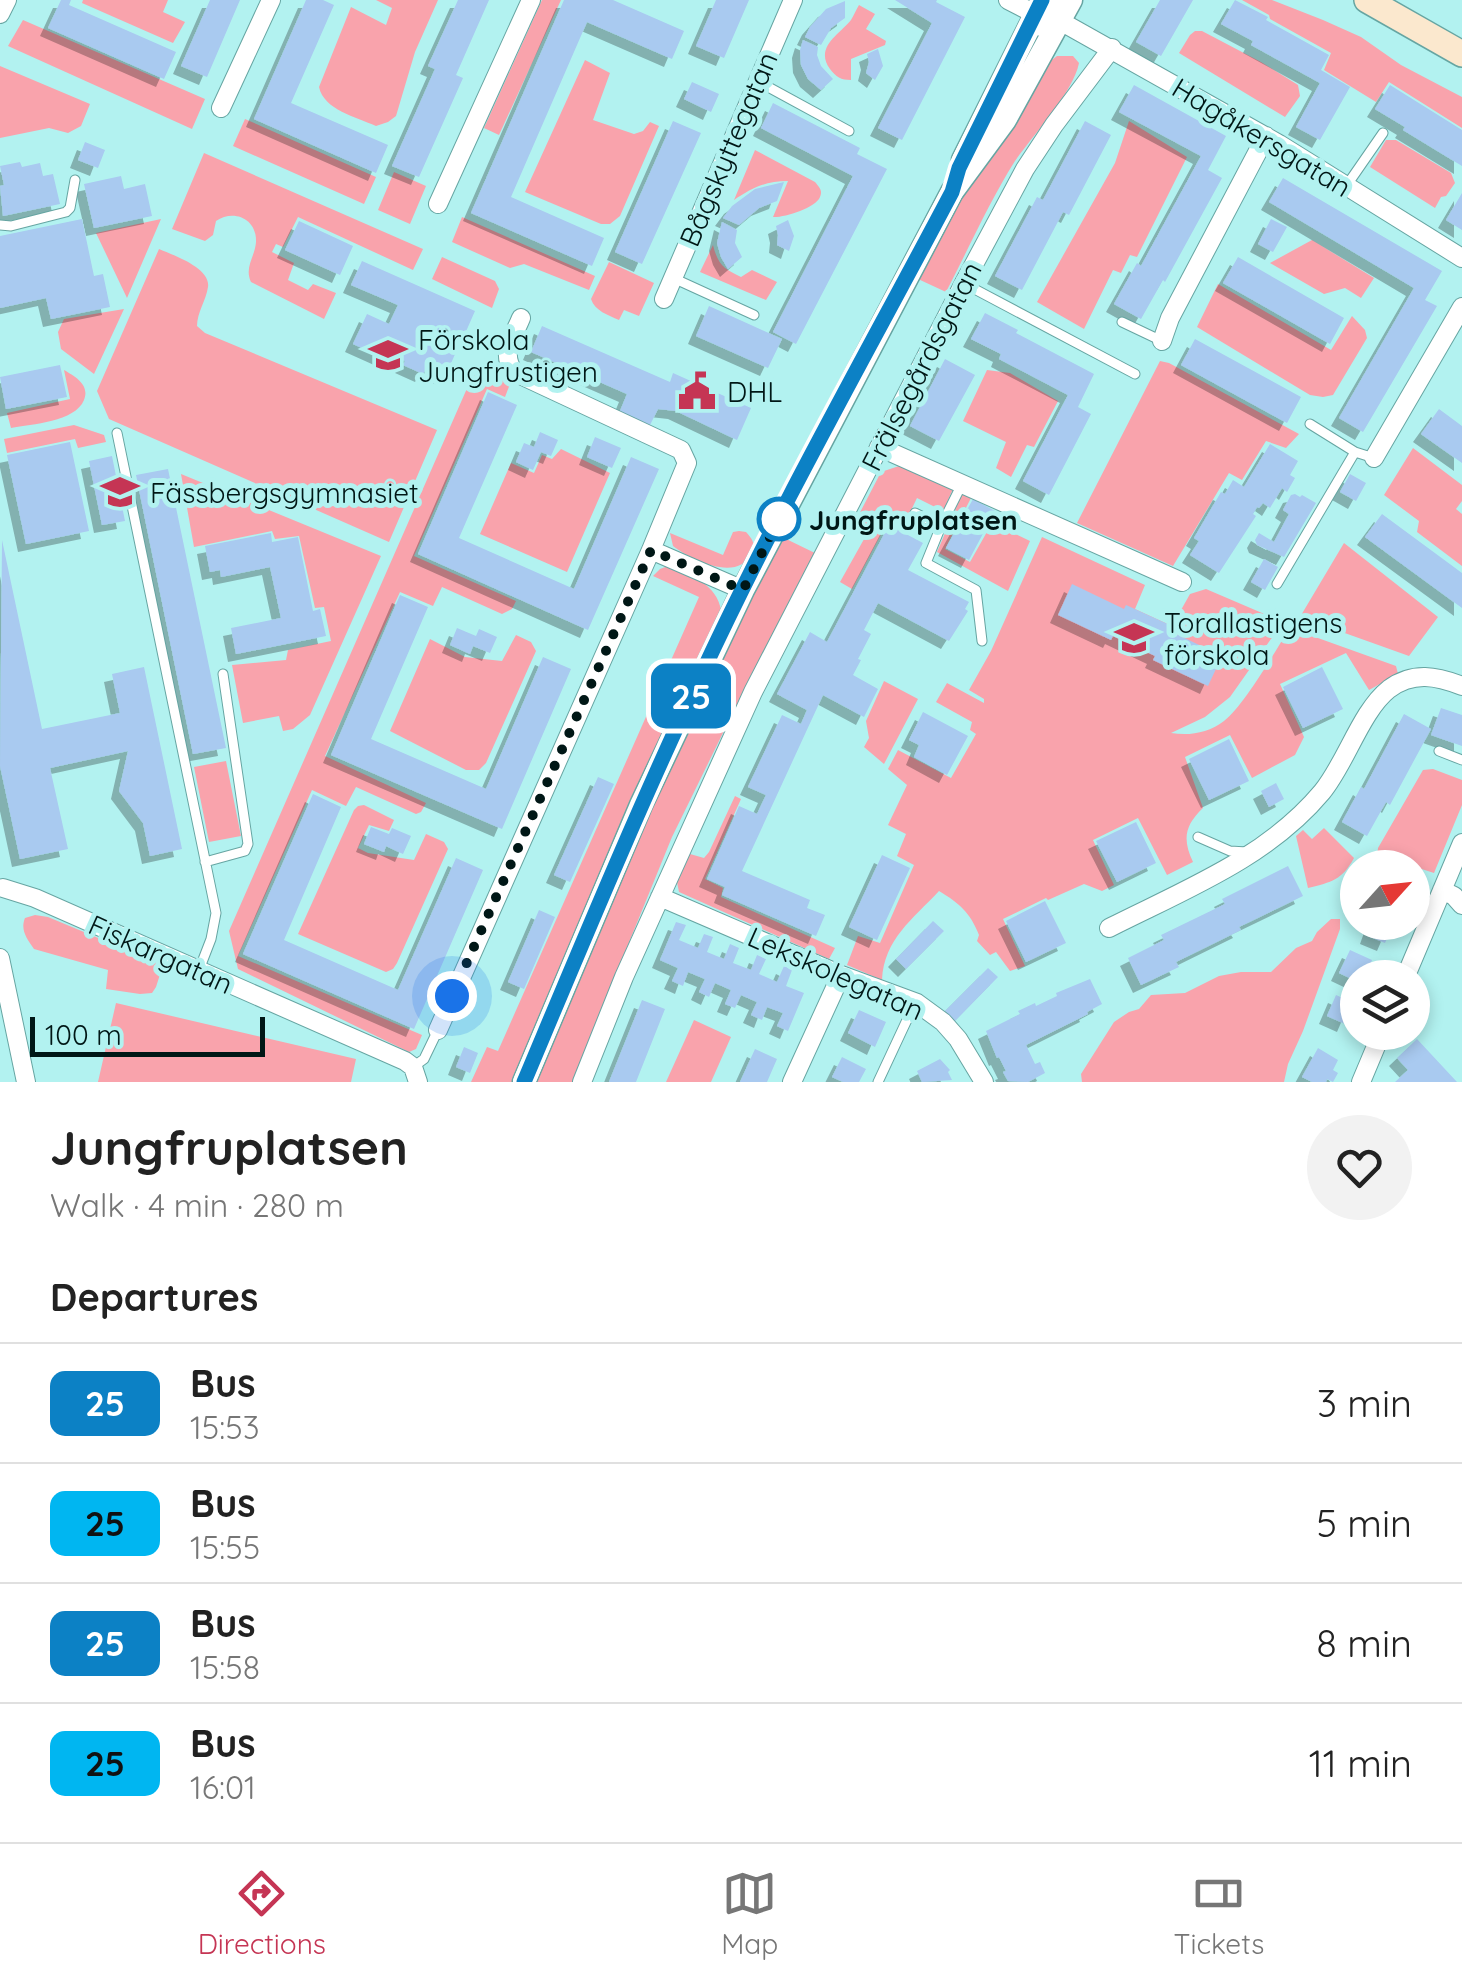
<!DOCTYPE html>
<html lang="en">
<head>
<meta charset="utf-8">
<style>
	:root { --surface:#fff; --page:#f2f2f2; --text:#222; --muted:#767676; --line:#e0e0e0; --accent:#c53554 }
	body { margin:0; font-family:Quicksand,sans-serif; background:var(--page); color:var(--text); height:100vh; display:flex; flex-direction:column; font-size:38px; white-space:nowrap }
	* { box-sizing:border-box; margin:0 }
	p { font-size:32px; color:var(--muted) }
	.icon { flex:none; width:55px; height:55px; fill:none; stroke:currentColor; stroke-width:2; stroke-linecap:round; stroke-linejoin:round }
	.map { position:relative; height:1082px; overflow:hidden }
	.sheet { display:flex; flex-direction:column; background:var(--surface); flex:1 }
	.sheet>* { flex:none }
	.badge { padding:0 20px; border-radius:15px; font-size:35px; line-height:65px }
	.needle { width:65px; rotate:63deg }
	.fabs { position:absolute; left:1340px; top:850px; display:grid; gap:20px }
	.fabs a { display:grid; place-items:center; width:90px; height:90px; border-radius:50%; background:var(--surface); box-shadow:0 5px 15px #0003; font-size:50px }
	.scale { position:absolute; left:30px; bottom:25px; width:235px; box-sizing:border-box; padding-left:10px; border:5px solid #001716; border-top:0; font-size:28px; line-height:35px; white-space:nowrap; color:#001716; -webkit-text-stroke:8px #b2f2f0; paint-order:stroke }
	.you { position:absolute; width:50px; height:50px; margin:-25px; border:8px solid #fff; border-radius:50%; background:#1a73e8; box-shadow:0 0 0 15px #1a73e833 }
	.map>.badge { position:absolute; translate:-50% -50%; box-shadow:0 0 0 5px #fff }
	h2 { padding:0 50px; font-size:38px; line-height:90px }
	.round { display:grid; place-items:center; flex:none; width:105px; height:105px; border-radius:52px; background:var(--page) }
	.headline { display:flex; align-items:center; justify-content:space-between; height:170px; padding:0 50px }
	h1 { font-size:48px; font-weight:700; line-height:75px }
	ul { padding:0; list-style:none }
	li { display:flex; align-items:center; gap:30px; height:120px; padding:0 50px; border-top:2px solid var(--line) }
	li div { flex:1 }
	li b { display:block; font-size:38px }
	li em { font-style:normal }
	li .badge { min-width:110px; font-weight:700; text-align:center }
	.tabs { display:flex; justify-content:space-around; align-items:center; height:140px; border-top:2px solid var(--line); background:var(--surface); font-size:28px; color:var(--muted) }
	.tabs a { display:grid; justify-items:center; gap:5px }
	.tabs .selected { color:var(--accent) }
	.map>svg:first-child { display:block }
</style>
</head>
<body>
<div class="map">
<svg width="1462" height="1082" viewBox="0 0 1462 1082">
	<defs>
		<filter id="shadow"><feDropShadow dx="-8" dy="8" stdDeviation="0" flood-color="#0004"/></filter>
	</defs>
	<rect width="100%" height="100%" fill="#b2f2f0"/>
	<!-- green -->
	<path fill="#f9a3ac" d="M83 0H168L163 12 185 22 173 43 82 3Z
		M376 0H438L415 52 396 116 388 122 376 126C356 117 324 110 319 87L351 7 386 25 392 8Z
		M542 0H561L499 135 484 128Z
		M1242 0H1272L1323 20 1361 37 1401 65 1462 97V128L1389 82 1376 102 1324 70 1331 53 1270 19 1269 15Z
		M859 5 875 14 866 29 886 41 885 45 851 59V80C841 80 836 77 830 69 814 47 840 34 851 20 854 15 856 10 859 5Z
		M23 20 205 99 192 129 8 46Z
		M1195 31H1202L1261 62 1298 85 1300 96 1285 117 1179 53 1190 35Z
		M1057 56H1073L1079 63C1073 93 1033 135 1015 161 989 202 969 248 946 292L918 279 968 183 1048 63Z
		M585 60 610 73 593 120 634 134 643 131 650 122 659 126 620 216 610 224H601L525 192Z
		M0 66 90 104 81 126 68 133 49 128 0 138Z
		M245 119 376 177 364 204 233 146Z
		M1129 121 1187 157 1137 257 1130 255 1121 273 1113 270 1084 329 1037 302 1115 163Z
		M1386 140H1396L1451 173 1455 183 1446 196 1441 197 1435 208 1370 167Z
		M755 150 815 182C819 187 823 190 820 197 816 208 783 218 773 217L788 181C765 181 752 188 734 200Z
		M204 153 423 249 413 270 298 217 283 247 276 244 272 252 294 263 288 280 308 290 313 284 336 293 324 319 251 282C244 267 255 257 256 242 257 218 233 209 216 221L213 235 205 241 172 229Z
		M394 172 426 186 410 224 378 210Z
		M462 217 595 276 589 290 524 264 510 268 452 242Z
		M161 219 127 298 96 233Z
		M1312 240 1374 278 1361 298 1345 288 1324 294 1270 263Z
		M713 245C718 265 724 269 741 277L752 270 777 282 766 300 700 272Z
		M159 249C173 255 211 268 208 287 206 301 197 312 197 326L205 333 437 430 389 542 109 419 97 391Z
		M442 257 495 281 499 289 492 308 432 279Z
		M609 262 654 283 639 316 624 310 619 320C608 315 595 311 591 299Z
		M1218 284 1331 350 1352 316 1365 330 1367 338 1333 395 1323 397 1310 395 1197 327Z
		M124 309 94 374 61 349 58 332 64 319Z
		M1160 361 1169 363 1299 434 1286 448 1266 441 1242 480 1229 473 1173 566 1077 523Z
		M64 370C76 377 90 385 84 400 75 422 32 424 11 428L7 413 70 399Z
		M987 370 1010 373 1058 401 1034 447 1027 445 1011 477 996 468 1006 442 963 421Z
		M479 372H485L510 384 505 397 487 389 414 556 516 601 512 609 502 614 442 587 433 606 400 592 325 756 426 803 421 812 416 814 356 787 346 806 312 790 238 956 422 1035 416 1049 409 1052 238 969 229 931 472 377Z
		M74 425 104 435 106 442 78 448 75 439 7 453 4 439Z
		M1413 448 1462 485V501L1456 509 1462 514V566L1417 532 1419 521 1384 495Z
		M561 449 610 473 567 572 480 534 511 463 534 473 542 455 552 459Z
		M899 466 953 489 943 511 917 498 903 527 888 521 852 589 840 582 868 532 854 524 881 472Z
		M181 474 381 556 310 715 293 729 283 731 279 716 243 723 232 665 286 660 288 650 331 641 324 607 315 608 299 536 275 539 272 531 194 547Z
		M962 494 971 498 945 549 970 562 992 523 1030 541 1008 591 937 552Z
		M739 531 746 532C752 539 756 543 752 553 738 583 691 560 673 546L670 533 723 555 733 532Z
		M782 537 817 554 744 690 672 837 572 1082H534L604 912 707 682Z
		M1042 537 1145 585 1135 609 1172 626 1190 594 1206 589 1283 622 1230 697 1205 717 1171 733C1190 736 1208 733 1224 721 1244 706 1275 651 1290 628L1396 666 1398 674 1369 690 1346 653 1280 684 1304 737 1295 755 1252 778 1230 735 1185 757 1203 808C1185 825 1182 839 1193 862L1167 875 1138 818 1093 840 1114 885 1102 891 1084 884 1048 900 1046 898 1003 919 1025 966 1010 971 996 952 990 955 977 941 979 935C970 912 959 903 939 891 913 919 884 939 882 980L847 965 858 936 880 943 914 865 897 856 906 834 888 825 907 785 888 769 898 750 951 778 976 734 970 730 972 722 936 702 947 683 984 703V699L969 690 991 651Z
		M1344 543 1438 617 1409 656 1300 617Z
		M668 566C691 574 717 585 721 610L512 1082H471L487 1047 498 1051 699 597 653 576 660 569Z
		M516 635 531 642 536 651 486 763 479 770H466L390 731 430 639 465 657 502 661Z
		M884 681 918 699 884 764 864 747 869 738 866 721Z
		M226 761 241 836 209 842 194 767Z
		M1433 769 1462 780V805L1434 873 1397 861 1386 866 1381 865 1377 857 1378 848 1423 770Z
		M735 796 741 799 705 879 723 888 721 897 835 948 829 959 679 892 677 882 690 854 704 858 709 852Z
		M364 805 394 820 389 831 369 825 358 848 368 853 414 860 426 834 444 842 448 849 397 963 393 969 386 972 298 934 354 810 358 806Z
		M1324 828 1354 858C1342 880 1332 882 1308 888L1296 836 1303 830 1312 839Z
		M35 915 48 917 163 965 156 987 152 993 140 994 106 989 108 970 34 949C27 939 20 930 25 918Z
		M1331 919H1340V929L1303 1031 1288 1064 1284 1082H1082L1081 1074 1114 1022 1129 1012 1139 1009 1151 995 1185 993 1219 976 1241 972H1271L1296 948 1312 941 1317 932Z
		M116 1003 356 1059 351 1082H98Z
		M694 1020 731 1037 711 1082H666Z"/>
	<!-- building -->
	<path fill="#a9caf0" filter="url(#shadow)" d="M61 0H71L69 5 176 52 164 79 48 28Z
		M210 0H240L207 77 181 66Z
		M306 0H323L334 5 291 103 388 145 376 173 254 119Z
		M458 0H489L456 75 463 78 419 177 392 166 435 69 428 66Z
		M564 0H613L684 31 672 59 587 22 511 197 604 238 592 266 471 213Z
		M716 0H749L724 58 696 46Z
		M895 0H937L936 2 965 17 902 140 878 128 932 23Z
		M1160 0H1193L1161 56 1136 42Z
		M1235 0 1268 17 1266 20 1329 55 1321 70 1350 87 1320 140 1296 127 1320 83 1251 45 1253 41 1221 24Z
		M845 1V18L831 28 821 45 805 37 810 27 826 9Z
		M803 40 818 47 817 55 821 66 833 79 821 90 808 79 801 65 800 50Z
		M878 49 883 66 875 80 866 73 869 62 867 54Z
		M692 82 719 94 711 112 684 99Z
		M1134 85 1226 136 1208 170 1222 178 1165 282 1163 280 1141 319 1114 304 1137 263 1141 266 1201 156 1119 112Z
		M1390 85 1462 130V166L1403 130 1405 127 1375 109Z
		M773 103 860 148 857 154 887 169 796 344 773 332 853 176 761 128Z
		M673 121 701 133 642 264 615 252Z
		M1085 121 1111 135 1069 215 1063 212 1022 290 995 276 1037 197 1043 200Z
		M85 142 105 150 98 168 78 160Z
		M20 162 22 167 40 163 43 176 53 174 60 204 3 216 0 186 4 185 0 166Z
		M121 176 124 189 145 184 152 216 94 228 84 184Z
		M1283 178 1442 271 1425 300 1437 306 1363 432 1339 418 1414 288 1269 202Z
		M784 182 777 201 759 208 739 225 723 218 732 206 755 189Z
		M1462 193V230L1446 220Z
		M82 219 94 276 103 274 110 307 51 319 46 298 0 308V236Z
		M1271 219 1287 227 1273 252 1258 244Z
		M788 220 794 236 789 251 777 245 778 235 776 226Z
		M299 221 353 246 340 275 285 250Z
		M722 222 737 230 735 243 742 257 728 269 721 257 717 243Z
		M1238 257 1344 318 1330 344 1223 283Z
		M362 261 475 311 464 336 445 328 438 344 456 352 445 377 426 369 423 374 403 365 405 361 385 352 382 357 353 344 367 314 389 324 398 305 351 285Z
		M709 306 782 339 768 368 696 336Z
		M985 313 1018 330 1016 333 1094 374 1078 407 1091 414 1049 495 1023 481 1068 395 999 359 1001 354 971 339Z
		M542 326 670 382 673 373 751 408 737 440 676 411 658 409 650 425 620 411 627 394 531 352Z
		M1195 339 1301 397 1287 423 1181 365Z
		M945 359 975 375 939 441 910 426Z
		M60 365 67 397 6 409 0 377Z
		M488 392 517 405 459 538 574 589 631 457 659 469 588 630 418 554Z
		M1439 409 1462 426V463L1421 434Z
		M540 432 558 440 551 456 541 452 533 470 516 462 524 443 534 447Z
		M595 437 621 448 612 468 587 457Z
		M70 442 89 531 26 544 7 455Z
		M1270 444 1298 461 1290 475 1295 478 1287 492 1282 488 1270 508 1263 503 1259 508 1257 507 1253 514 1256 516 1219 573 1190 555 1199 541 1194 538 1221 492 1225 494 1233 480 1244 487Z
		M112 456 125 521 102 525 89 461Z
		M168 469 226 748 193 754 136 475Z
		M1350 474 1366 483 1356 501 1340 492Z
		M1295 494 1300 497 1302 495 1316 503 1284 557 1257 545 1255 540 1259 533 1274 542 1289 514 1283 510 1291 495Z
		M973 499 995 511 969 560 946 548Z
		M1382 514 1462 573V608L1365 537Z
		M889 525 923 543 908 570 969 602 965 609 968 611 949 641 878 603 864 630 871 634 858 659 861 660 853 675 878 689 864 717 823 695 742 871 810 900 807 908 825 915 816 936 722 895 725 887 707 879 739 806 757 814 766 795 748 787 782 715 801 724 807 710 777 694 810 632 827 642Z
		M271 533 272 542 298 537 313 611 320 609 326 636 236 654 231 628 281 618 270 567 221 577 220 570 210 572 205 546Z
		M2 540 42 729 120 713 112 674 144 667 182 849 150 856 143 823 119 791 128 751 50 768 68 849 20 859 0 766Z
		M1264 559 1278 567 1265 590 1251 582Z
		M1072 584 1124 609 1126 605 1172 626 1170 631 1222 656 1208 686 1153 660 1155 656 1113 636 1111 640 1058 615Z
		M400 595 428 607 371 739 486 789 543 657 571 669 502 829 331 755Z
		M457 628 476 636 479 629 497 637 490 653 473 646 470 654 450 645Z
		M1322 667 1343 709 1303 728 1283 687Z
		M1441 708 1462 715V746L1431 735Z
		M923 712 968 736 947 775 914 757 919 745 909 740Z
		M1404 714 1431 729 1390 805 1386 802 1367 836 1342 822 1361 787 1364 789Z
		M1229 739 1249 781 1209 800 1189 759Z
		M598 777 614 784 570 882 554 875Z
		M1276 783 1284 799 1269 807 1261 791Z
		M313 794 341 807 284 940 398 990 456 858 483 870 414 1029 243 954Z
		M1136 822 1156 863 1117 882 1096 841Z
		M371 827 389 834 392 828 411 836 403 854 386 846 384 852 364 844Z
		M882 855 910 868 877 940 849 927Z
		M1288 866 1303 896 1239 927 1241 930 1176 962 1179 967 1141 985 1128 958 1164 940 1161 935 1225 904 1222 899Z
		M1045 901 1066 943 1026 962 1006 921Z
		M539 910 555 917 524 989 508 982Z
		M933 921 944 931 906 969 896 959Z
		M676 922 686 925 679 940 698 948 704 934 713 937 707 952 724 959 730 944 739 948 733 963 751 970 757 955 766 959 759 974 777 982 784 966 792 970 786 986 804 993 788 1031 777 1026 783 1013 767 1007 762 1020 751 1015 757 1002 741 995 735 1008 725 1004 731 990 715 983 709 997 699 992 705 979 688 972 683 986 672 981 678 968 660 960Z
		M1373 922H1394L1385 943 1368 936Z
		M1350 950 1372 960 1365 978H1358V982L1339 973Z
		M988 968 998 977 955 1021 945 1011Z
		M1090 979 1102 1004 1087 1012 1088 1014 1026 1045 1035 1064 1040 1062 1045 1073 1028 1082 1008 1081 1003 1072 1006 1071 999 1057 997 1058 986 1031 1020 1014 1018 1011 1035 1003 1036 1006 1057 996 1056 993Z
		M1336 995 1354 1003 1345 1024 1327 1016Z
		M642 1000 665 1009 636 1082H609Z
		M859 1010 886 1022 875 1047 848 1033Z
		M1417 1039 1457 1082H1395L1408 1070 1397 1058Z
		M464 1047 478 1053 470 1073 456 1067Z
		M1318 1048 1338 1060 1333 1070 1338 1073 1333 1082 1327 1079 1326 1082H1312L1302 1077Z
		M755 1049 777 1059 767 1082H740Z
		M842 1057 866 1069 859 1082H843L832 1077Z
		M940 1059 950 1070 948 1072 952 1080 922 1082 917 1071Z"/>
	<g fill="none" stroke-linecap="round" stroke-linejoin="round">
		<!-- service casing -->
		<g stroke="#66a5a2" stroke-width="11">
			<path id="service" d="M1039 31 1057 0
				M759 82 849 131
				M1347 185 1383 133
				M0 225 11 226 66 212 70 208 75 180
				M673 278 754 315
				M965 284 1135 374
				M1122 322 1162 341
				M1310 424 1355 452
				M117 433 216 913 211 939 199 970
				M915 513 941 526 926 563 976 590 982 641
				M941 526 962 484
				M1277 584 1355 452 1374 458
				M1439 751 1462 760
				M1198 837 1230 851 1247 852
				M205 862 245 851 248 844 223 674
				M413 1067 424 1059 438 1030
				M878 1082 906 1022 917 1003"/>
		</g>
		<!-- minor casing -->
		<g stroke="#66a5a2" stroke-width="20">
			<path id="minor" d="M1008 0 1035 14
				M0 14 7 0
				M1060 21 1279 144 1462 258
				M221 108 271 0
				M438 204 531 0
				M664 299 793 0
				M1162 341 1170 318 1266 136
				M879 447 1182 582
				M1374 458 1462 307
				M651 550 743 590
				M3 888 35 898 405 1061 413 1067 418 1082
				M1442 890 1454 896 1462 905
				M660 897 841 975 917 1003 943 1022 958 1039 984 1082
				M1109 928C1184 890 1267 858 1322 792 1346 763 1361 711 1389 689 1413 671 1437 676 1462 686
				M0 958 26 1082
				M1405 978 1462 843
				M438 1030 651 550 687 463 681 450 514 372C500 353 513 338 521 318
				M582 1082 624 977 753 692 964 283 1025 169 1054 125 1112 48
				M792 1082 841 975
				M1361 1082 1382 1032"/>
		</g>
		<!-- tertiary casing -->
		<g stroke="#66a5a2" stroke-width="25">
			<path id="tertiary" d="M963 160 1043 0
				M524 1082 641 805 743 590 952 192 1005 120 1071 0"/>
		</g>
		<!-- secondary casing -->
		<g stroke="#66a5a2" stroke-width="28">
			<path id="secondary" d="M1367 0 1462 54"/>
		</g>
		<!-- service -->
		<use href="#service" stroke="#fff" stroke-width="9"/>
		<!-- minor -->
		<use href="#minor" stroke="#fff" stroke-width="18"/>
		<!-- tertiary -->
		<use href="#tertiary" stroke="#fff" stroke-width="22"/>
		<!-- secondary -->
		<use href="#secondary" stroke="#fbe8ce" stroke-width="25"/>
	</g>
	<g fill="none" stroke-linecap="round" stroke-linejoin="round">
		<!-- line casing -->
		<g stroke="#fff" stroke-width="22">
			<path id="line" d="M524 1082C582 944 639 806 703 671 779 508 868 351 952 192L959 168 1042 0"/>
		</g>
		<!-- line -->
		<use href="#line" stroke="#0c81c5" stroke-width="15"/>
		<!-- walk -->
		<path stroke="#001716" stroke-width="10" stroke-dasharray="0 18" d="M452 996 651 550 743 590 779 519"/>
	</g>
	<!-- icons -->
	<defs>
		<g id="school-bare" transform="scale(3)"><path d="M0-5L7-2L0 1L-7-2ZM-4 1L0 2.5L4 1V4Q0 6-4 4Z" fill="#c53554" stroke="#b2f2f0" stroke-width="2.5" paint-order="stroke"/></g>
		<g id="civic-bare" transform="scale(3)"><path d="M-.6-6.5H3V-4.5H.6V-3L4-1V1h2V6H-6V1h2V-1L-.6-3ZM-1.2 2.5V6h2.4V2.5Z" fill="#c53554" stroke="#b2f2f0" stroke-width="2.5" paint-order="stroke"/></g>
	</defs>
	<g fill-rule="evenodd">
		<use href="#school-bare" x="388" y="355"/>
		<use href="#civic-bare" x="697" y="391"/>
		<use href="#school-bare" x="120" y="492"/>
		<use href="#school-bare" x="1134" y="638"/>
	</g>
	<!-- markers -->
	<circle fill="#fff" stroke="#0c81c5" stroke-width="5" cx="779" cy="519" r="20"/>
	<g text-anchor="middle" dominant-baseline="central" stroke-width="10" stroke-linejoin="round" paint-order="stroke">
		<!-- street labels -->
		<g font-size="28" fill="#001716" stroke="#b2f2f0">
			<text transform="translate(1262 137) rotate(31)">Hagåkersgatan</text>
			<text transform="translate(728 149) rotate(-67)">Bågskyttegatan</text>
			<text transform="translate(921 366) rotate(-63)">Frälsegårdsgatan</text>
			<text transform="translate(161 954) rotate(24)">Fiskargatan</text>
			<text transform="translate(836 973) rotate(24)">Lekskolegatan</text>
		</g>
		<!-- poi labels -->
		<g font-size="28" fill="#001716" stroke="#b2f2f0" text-anchor="start">
			<text x="418" y="339">Förskola<tspan x="418" dy="32">Jungfrustigen</tspan></text>
			<text x="727" y="391">DHL</text>
			<text x="150" y="492">Fässbergsgymnasiet</text>
			<text x="1164" y="622">Torallastigens<tspan x="1164" dy="32">förskola</tspan></text>
		</g>
		<!-- stop labels -->
		<g font-size="28" font-weight="bold" fill="#001716" stroke="#b2f2f0" text-anchor="start">
			<text x="809" y="519">Jungfruplatsen</text>
		</g>
	</g>
</svg>
<div class="fabs">
<a><svg class="needle" viewBox="-14 -14 28 28"><path d="M0-13l5 13h-10z" fill="#e53935"/><path d="M0 13l5-13h-10z" fill="#767676"/></svg></a>
<a><svg class="icon" aria-label="layers" viewBox="0 0 24 24"><path d="M12 4l9 5-9 5-9-5zM3 14l9 5 9-5"/></svg></a>
</div>
<div class="scale">100 m</div>
<div class="you" style="left:452px;top:996px"></div>
<b class="badge" style="left:691px;top:696px;background:#0c81c5;color:#fff">25</b>
</div>
<section class="sheet">
<div class="headline"><div><h1>Jungfruplatsen</h1><p>Walk · 4 min · 280 m</p></div><a class="round"><svg class="icon" aria-label="heart" viewBox="0 0 24 24"><path d="M12 20l-8-8c-3-5 5-10 8-4 3-6 11-1 8 4z"/></svg></a></div>
<h2>Departures</h2>
<ul>
<li><span class="badge" style="background:#0c81c5;color:#fff">25</span><div><b>Bus</b><p>15:53</p></div><em>3 min</em></li>
<li><span class="badge" style="background:#00b6f1;color:#111">25</span><div><b>Bus</b><p>15:55</p></div><em>5 min</em></li>
<li><span class="badge" style="background:#0c81c5;color:#fff">25</span><div><b>Bus</b><p>15:58</p></div><em>8 min</em></li>
<li><span class="badge" style="background:#00b6f1;color:#111">25</span><div><b>Bus</b><p>16:01</p></div><em>11 min</em></li>
</ul>
</section>
<nav class="tabs">
<a class="selected"><svg class="icon" aria-label="directions" viewBox="0 0 24 24"><path d="M12 3l9 9-9 9-9-9zM9 14v-3h6M13 9l2 2-2 2"/></svg>Directions</a>
<a><svg class="icon" aria-label="map" viewBox="0 0 24 24"><path d="M3 6l6-2 6 2 6-2v14l-6 2-6-2-6 2zM9 4v14M15 6v14"/></svg>Map</a>
<a><svg class="icon" aria-label="tickets" viewBox="0 0 24 24"><path d="M3 7h18v10H3zM15 7v10"/></svg>Tickets</a>
</nav>
</body>
</html>
